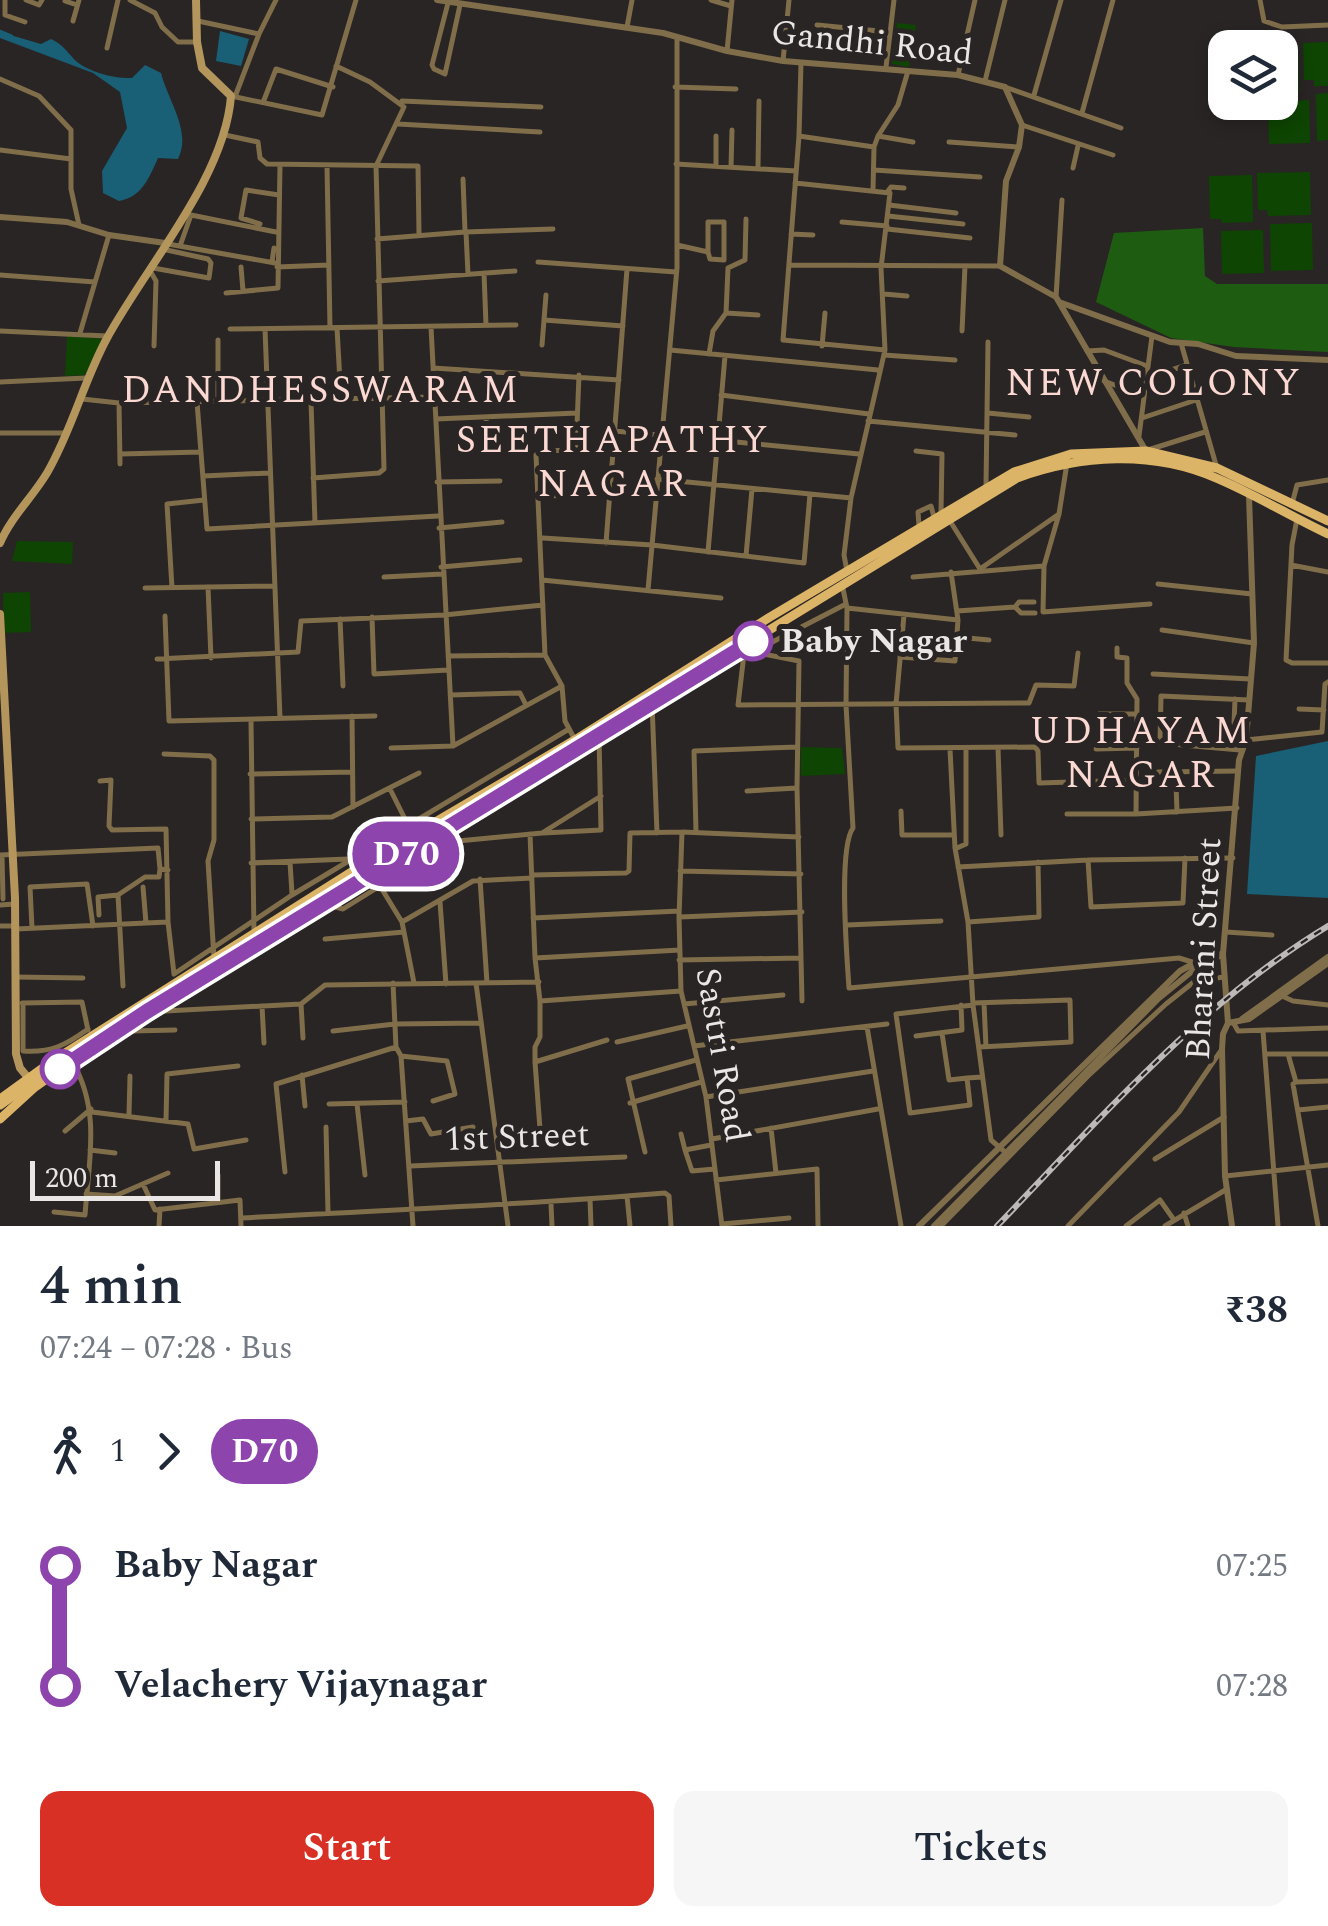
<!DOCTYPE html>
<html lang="en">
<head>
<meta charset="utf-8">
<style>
	:root { --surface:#fff; --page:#f6f6f7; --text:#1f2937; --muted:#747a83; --accent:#d93025 }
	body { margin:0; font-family:Spectral,serif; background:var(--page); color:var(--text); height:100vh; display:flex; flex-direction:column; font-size:38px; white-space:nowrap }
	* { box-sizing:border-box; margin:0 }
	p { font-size:32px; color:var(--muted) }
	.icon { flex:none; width:55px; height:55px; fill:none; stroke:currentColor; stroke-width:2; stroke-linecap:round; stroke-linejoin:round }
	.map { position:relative; height:1226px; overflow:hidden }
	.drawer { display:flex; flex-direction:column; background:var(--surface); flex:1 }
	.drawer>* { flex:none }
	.badge { padding:0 20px; border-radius:32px; font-size:35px; line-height:65px }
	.tools { position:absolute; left:1208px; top:30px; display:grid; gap:20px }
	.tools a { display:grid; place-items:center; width:90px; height:90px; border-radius:20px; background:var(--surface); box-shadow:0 5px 15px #0003; font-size:50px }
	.scale { position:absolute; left:30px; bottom:25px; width:190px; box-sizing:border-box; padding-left:10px; border:5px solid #e9e6e5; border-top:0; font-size:28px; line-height:35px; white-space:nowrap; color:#e9e6e5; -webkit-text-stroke:8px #292524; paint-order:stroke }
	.map>.badge { position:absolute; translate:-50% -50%; box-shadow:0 0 0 5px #fff }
	.legs { display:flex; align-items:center; gap:15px; height:110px; padding:0 40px; font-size:32px }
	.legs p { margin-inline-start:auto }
	.overview { display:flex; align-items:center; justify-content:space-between; height:170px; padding:0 40px }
	h1 { font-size:55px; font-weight:600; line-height:75px }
	.cta { display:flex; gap:20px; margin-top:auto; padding:20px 40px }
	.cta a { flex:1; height:115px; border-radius:20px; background:var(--accent); color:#fff; font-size:40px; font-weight:600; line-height:115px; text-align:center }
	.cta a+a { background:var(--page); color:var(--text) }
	ul { padding:0 40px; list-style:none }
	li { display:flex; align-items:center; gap:35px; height:120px; font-size:38px }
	li i { display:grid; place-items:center; width:15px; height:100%; margin:0 12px; background:currentColor }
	li i::after { content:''; width:25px; height:25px; margin:-12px; border:8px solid; border-radius:50%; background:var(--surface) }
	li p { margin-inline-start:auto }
	li:first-child i { background:linear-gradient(#0000 50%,currentColor 0) }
	li:last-child i { background:linear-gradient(currentColor 50%,#0000 0) }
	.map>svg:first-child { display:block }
</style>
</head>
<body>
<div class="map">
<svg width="1328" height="1226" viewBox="0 0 1328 1226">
	<rect width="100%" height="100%" fill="#292524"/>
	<!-- green -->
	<path fill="#0e4502" d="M897 23 916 25 909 67 892 64Z
		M1328 42V86H1314V80H1304L1303 43Z
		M1298 45 1299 92 1280 93V48L1255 46Z
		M1328 93V140L1317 141 1316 94Z
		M1309 100 1310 143 1269 144 1268 103Z
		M1310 172 1311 215 1268 216 1267 210H1258L1257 173Z
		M1252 175 1253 222 1222 223 1221 219H1210L1209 176Z
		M1312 223 1313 270 1271 271 1270 224Z
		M1263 230 1264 273 1222 274 1221 231Z
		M67 336 104 339 85 375 65 376Z
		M17 541 73 542 72 564 12 561Z
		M30 592 31 632 4 633 3 593Z
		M801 747 842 748 845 774 801 776Z"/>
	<!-- forest -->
	<path fill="#1e5d11" d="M1203 228 1205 276 1217 284H1328V352L1234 347 1171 338 1096 302 1114 233Z"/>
	<!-- water -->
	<path fill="#195f75" d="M220 31 249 39 241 66 216 61Z
		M0 32 41 44 51 39C65 46 66 51 76 61 89 72 115 79 132 78L145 65 161 73C168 101 192 131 178 159L158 158C149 178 142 197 119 201L103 193 102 171 127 128 120 92 93 73 0 38Z
		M1328 741V898L1247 894 1256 756Z"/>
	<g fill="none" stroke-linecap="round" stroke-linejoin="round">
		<!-- stream -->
		<path stroke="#195f75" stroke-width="2.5" d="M0 31 12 36"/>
		<!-- minor -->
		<path stroke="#806d4a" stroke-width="5" d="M5 0V15L25 22
			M26 0 39 5 42 0
			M130 0 155 13 162 27 178 42H197
			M711 0 731 6
			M1260 0 1264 21 1282 27 1328 25
			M65 1 77 5
			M448 3 432 65 434 69 445 74 460 5
			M73 21 79 0
			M198 21 259 34
			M817 25 889 32
			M627 27 632 0
			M107 48 118 0
			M727 51 732 0
			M783 61 789 0
			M801 63 799 136 783 340 885 350
			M886 67 894 0
			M958 75 975 0
			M0 79 39 96 71 130V189L79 225
			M985 81 1005 0
			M675 87 736 89
			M1005 87 1121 128
			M236 94 259 34 276 0
			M1034 95 1061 0
			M231 96 322 115 356 0
			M264 100 276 69 333 87
			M402 101 541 107
			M1082 113 1113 0
			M398 124 540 132
			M1022 125 1113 155
			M225 135 258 142 260 158 267 164 418 166 419 234
			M716 136V166
			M799 136 874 147
			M878 136 913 142
			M949 142 1019 147
			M0 150 71 159
			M676 164 796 171
			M327 166 330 328
			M731 167 732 130
			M758 168 759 101
			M1073 168 1078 146
			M874 170 980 177
			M463 179 465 231
			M795 183 890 193 881 268 885 350 851 498 844 555 847 571
			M873 190 874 147 878 136 898 105 908 71
			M888 191 891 187 904 188
			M889 205 956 213
			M888 216 963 224
			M842 222 887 226
			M260 224 241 218 246 190 279 195
			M887 229 970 238
			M466 232 468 274
			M791 234 813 235
			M377 239 465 232 553 229
			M168 244 275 263
			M677 245 708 252 710 259 724 260V222H708V252
			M180 246 191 215 276 232
			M272 262 274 248
			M538 262 676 272
			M789 265 1000 266
			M241 267 243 291
			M277 267 329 265
			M153 268 209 278 211 263 208 259 162 249
			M149 269 156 281 154 346
			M484 273 486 325
			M0 275 95 282
			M378 281 515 271
			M226 293 278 288 280 165
			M884 294 907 296
			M1056 297 1062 200
			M726 313 758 315
			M544 320 623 326
			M431 327 453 746
			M337 328 341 400
			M230 329 516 325
			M265 329 280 718
			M0 331 107 336
			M962 331 965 266
			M80 333 109 235
			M1181 343 1216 465
			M542 345 546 295
			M822 346 825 313
			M670 350 878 370
			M1087 351 1104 350 1147 366
			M709 354 713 331 726 313 728 268 745 260 746 219
			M884 355 955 360
			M433 368 619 380
			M1146 378 1187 365
			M1104 381 1144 396
			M0 382 86 378
			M721 395 869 414
			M82 399 119 403 433 397
			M218 401V340
			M311 401 315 523
			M197 402 207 529 438 516
			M119 403 120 464
			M988 413 1029 417
			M486 417 488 454
			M1142 418 1196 400
			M436 419 577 413
			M868 421 1015 435
			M614 431 660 435
			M0 433H65
			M1139 436 1152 336
			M716 440 859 454
			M1151 449 1205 432
			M916 451 942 454 941 513
			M120 454 201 452
			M203 476 269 473
			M313 478 379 473 384 469 376 166 404 107 370 82 336 66
			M657 479 851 498
			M437 482 500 481
			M986 485 988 342
			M539 496 582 495
			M1292 504 1297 485 1328 480
			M1297 519 1292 545 1286 660 1292 663H1328
			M950 521 980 569 1059 514
			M919 526 918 512 931 506 934 517
			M439 528 502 522
			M543 538 652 545 804 563 810 494
			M606 543 627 269
			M708 552 725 356
			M746 556 752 489
			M1291 565 1328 572
			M1044 566 1043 612 1150 604
			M441 567 520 560
			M384 577 442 574
			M913 577 1044 566 1059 514 1067 463
			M542 580 721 598
			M842 584 847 608 846 705 853 828C838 848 847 958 849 988L1179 958 1192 962
			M1158 584 1252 594
			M208 587 211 658
			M145 588 273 586
			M172 588 167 504 204 500
			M648 590 677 268V37
			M1015 607 1021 613H1035
			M847 608 958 620
			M957 611 1015 607 1019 602H1034
			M904 615 896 704 898 748 1035 747 1038 751 1039 783 1136 780
			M165 616 169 721 375 716
			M372 617 374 674 448 670
			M340 619 343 686
			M1162 630 1254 643
			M957 637 989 640
			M1117 648V657L1127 658V683L1137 699 1136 814
			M742 652H753L846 604
			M753 652 799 661 797 788 802 1001
			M744 654 738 705 1029 703 1036 685 1074 686 1078 653
			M448 656 545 655
			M900 657 955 661 958 620 951 572
			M157 659 298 652 301 621 444 615 543 605
			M1153 674 1250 679
			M450 695 520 693 526 705
			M652 703 657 833
			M1299 709 1324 710
			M1099 714H1137
			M352 716 353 807
			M251 721 254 933
			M575 740 565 721 562 686 545 655 536 455 541 451 576 450 579 375
			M1246 740 1322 732 1325 684 1328 682
			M391 748 453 746 562 686
			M998 748 1001 835
			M950 749 955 848 968 922 973 1005 991 1140 1005 1152
			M1096 749 1137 748
			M1233 749 1235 699
			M1240 750 1160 743 1161 696 1249 700
			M164 754 210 756 214 760V840L208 861 214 958
			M1158 772 1238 771
			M250 774 352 772
			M100 781 111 780 109 826 112 830 166 829 168 922 174 974
			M1176 784 1177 812
			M390 789 413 835
			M747 791 797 788
			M901 811 902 835H954
			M1067 814H1136L1237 808
			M251 819 332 817 419 773
			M682 832 679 917 681 991 706 1097 722 1226
			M696 832 694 751 797 747
			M543 833 601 830 599 736
			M530 834 535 958 540 1001V1037L535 1047V1062L540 1129
			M957 848 966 844V748
			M0 855 158 848 160 869 168 870
			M2 855 3 899
			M1088 860 1091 907 1183 903 1185 858
			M290 862 292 894
			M251 863 348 859
			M958 867 1088 860 1233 858
			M680 871 801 874
			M532 875 626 873 629 871 630 833 682 832 799 837
			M480 879 487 983
			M380 886 402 922 414 983
			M143 887 146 923
			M440 902 446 984
			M0 905 15 904
			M336 907 343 909 438 850 458 841 542 833 601 796
			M99 915 98 897 118 895
			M680 917 802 912
			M533 918 679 911
			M402 922 473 881 532 878
			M968 922 1039 917 1038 862
			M847 925 941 921
			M0 926H15
			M32 928 30 887 87 884 93 926
			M16 929 168 922
			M1226 932 1272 935
			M325 939 404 932
			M535 958 680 950
			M679 960 801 958
			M174 974 292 895 569 729
			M15 977 83 978
			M393 983 396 1047 401 1056 413 1226
			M476 983 508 1226
			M123 986 118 895 145 877H159L160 869
			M1282 996 1293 1001 1328 1005
			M540 1001 681 991
			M22 1003 82 1002 88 1030
			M23 1003V1051C51 1053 66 1045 88 1029
			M973 1003 1070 1000 1071 1042 979 1047
			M984 1003 986 1047
			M301 1004 303 1038
			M684 1004 783 995
			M973 1005 896 1014 910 1113 970 1105 967 1078 982 1077
			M262 1006 264 1043
			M146 1012 301 1004 325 985 539 982
			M1233 1022 1238 1031 1328 1028
			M122 1027 132 1031 175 1030
			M867 1027 901 1226
			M333 1031 395 1024 481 1023
			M1263 1031 1278 1226
			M942 1033 949 1080 967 1078
			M916 1036 962 1030 961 1005
			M617 1042 687 1026
			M694 1046 887 1024
			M1265 1054H1328
			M1288 1054 1296 1082
			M401 1056 447 1061 455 1094 433 1101
			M535 1062 607 1040
			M302 1075 305 1106
			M706 1097 873 1071
			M630 1103 701 1082
			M329 1104 405 1102
			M357 1104 365 1175
			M1298 1110 1328 1107
			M92 1112 188 1124 194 1149 246 1140
			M129 1115 130 1076
			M166 1120 167 1074 238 1066
			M406 1121 423 1119 431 1134 473 1127
			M326 1127 328 1213
			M771 1128 776 1173
			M65 1131 91 1109
			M681 1134 685 1150
			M712 1139 878 1109
			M711 1145 685 1150 692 1171 715 1169
			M90 1150 115 1153
			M645 1152 628 1079 696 1060
			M1155 1159 1224 1117
			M410 1166 625 1157
			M55 1171 88 1173
			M285 1172 276 1084 396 1047
			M218 1175V1202
			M1225 1176 1328 1165
			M716 1180 817 1169 818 1226
			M143 1184 155 1210 240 1200 241 1226
			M86 1194 115 1196 168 1173
			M627 1196 630 1226
			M590 1199 591 1226
			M551 1204 552 1226
			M54 1212 85 1215C89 1160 101 1110 72 1061
			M1184 1213 1188 1226
			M241 1218C383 1210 524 1205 665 1193L669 1196 671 1226
			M722 1224 789 1218
			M159 1226 160 1209
			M941 1226 1088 1076 1166 1004 1195 981 1224 977
			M1068 1226 1179 1112 1220 1052
			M1126 1226 1160 1200 1174 1220
			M1165 1226 1227 1189
			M1318 1226 1293 1084 1296 1082 1328 1081"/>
		<!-- tertiary -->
		<path stroke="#806d4a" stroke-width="6" d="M437 0 663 33 727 51 783 61 958 75 1005 87 1022 125 1019 147 1006 181 1000 266 1056 297 1146 451
			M0 217 67 222 109 235 165 243
			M1059 302 1170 342 1198 344 1236 356 1328 360
			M1242 1019 1328 957
			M1228 1023 1249 1019 1328 963
			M919 1226 1180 971 1209 955 1223 954
			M934 1226 1158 999 1196 968 1219 956
			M1232 1226 1225 1176 1222 1049 1223 1034 1228 1023 1223 954 1239 760 1246 740 1254 643 1249 496"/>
		<!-- secondary -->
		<path stroke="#b4955b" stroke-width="8" d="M0 543C11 517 32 498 47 473 72 430 83 383 106 340 146 266 225 178 231 96L202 68 197 42 196 0
			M0 614 15 898 16 1054 20 1068 30 1080"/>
		<!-- primary -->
		<path stroke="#dcb467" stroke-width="9" d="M188 987 1017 478C1080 455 1152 450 1216 478 1254 494 1290 516 1328 534
			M0 1099 54 1060 364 864 575 740 770 617 1014 472 1071 454 1146 451 1217 468 1328 521
			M0 1119 35 1087 90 1048"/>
		<!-- rail casing -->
		<g stroke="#bdb9b8" stroke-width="6">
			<path id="rail" d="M997 1226C1100 1119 1200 1003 1328 926"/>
		</g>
		<!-- rail -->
		<use href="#rail" stroke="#292524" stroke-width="2.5" stroke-dasharray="8" stroke-linecap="butt"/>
		<!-- primary-bridge -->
		<path stroke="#dcb467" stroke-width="9" d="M0 1105 53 1067 386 857"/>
	</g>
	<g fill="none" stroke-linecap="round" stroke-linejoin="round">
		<!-- line-1 casing -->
		<g stroke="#fff" stroke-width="22">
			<path id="line-1" d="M60 1069 146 1012 753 641"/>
		</g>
		<!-- line-1 -->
		<use href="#line-1" stroke="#8e44ad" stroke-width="15"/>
	</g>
	<!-- markers -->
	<g fill="#fff" stroke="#8e44ad" stroke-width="5">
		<circle cx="753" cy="641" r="18"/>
		<circle cx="60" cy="1069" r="18"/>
	</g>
	<g text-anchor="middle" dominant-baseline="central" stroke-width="10" stroke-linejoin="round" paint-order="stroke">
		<!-- street labels -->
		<g font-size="35" fill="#e9e6e5" stroke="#292524">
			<text transform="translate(872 43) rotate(6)">Gandhi Road</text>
			<text transform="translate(1204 949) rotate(-87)">Bharani Street</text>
			<text transform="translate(722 1055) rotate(80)">Sastri Road</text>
			<text transform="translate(517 1137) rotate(-2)">1st Street</text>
		</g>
		<!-- stop labels -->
		<g font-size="35" font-weight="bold" fill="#e9e6e5" stroke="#292524" text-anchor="start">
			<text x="780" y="641">Baby Nagar</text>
		</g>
		<!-- neighbourhood labels -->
		<g font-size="38" letter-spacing="2.5" fill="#fbd9d2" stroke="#292524">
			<text x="1154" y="384">NEW COLONY</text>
			<text x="321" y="391">DANDHESSWARAM</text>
			<text x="613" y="441">SEETHAPATHY<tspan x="613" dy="44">NAGAR</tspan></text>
			<text x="1141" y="732">UDHAYAM<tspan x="1141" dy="44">NAGAR</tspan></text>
		</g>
	</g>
</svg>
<div class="tools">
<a><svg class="icon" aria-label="layers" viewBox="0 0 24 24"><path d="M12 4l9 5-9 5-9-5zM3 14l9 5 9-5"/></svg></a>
</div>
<div class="scale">200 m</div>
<b class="badge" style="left:406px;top:854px;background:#8e44ad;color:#fff">D70</b>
</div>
<section class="drawer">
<div class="overview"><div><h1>4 min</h1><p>07:24 – 07:28 · Bus</p></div><b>₹38</b></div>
<div class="legs"><svg class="icon" aria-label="walk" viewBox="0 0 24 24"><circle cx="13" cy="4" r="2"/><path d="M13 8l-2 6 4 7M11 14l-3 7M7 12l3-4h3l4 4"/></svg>1<svg class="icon" aria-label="forward" viewBox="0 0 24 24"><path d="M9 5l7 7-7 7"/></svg><b class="badge" style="background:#8e44ad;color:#fff">D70</b></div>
<ul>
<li><i style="color:#8e44ad"></i><b>Baby Nagar</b><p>07:25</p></li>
<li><i style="color:#8e44ad"></i><b>Velachery Vijaynagar</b><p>07:28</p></li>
</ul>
<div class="cta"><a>Start</a><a>Tickets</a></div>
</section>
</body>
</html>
